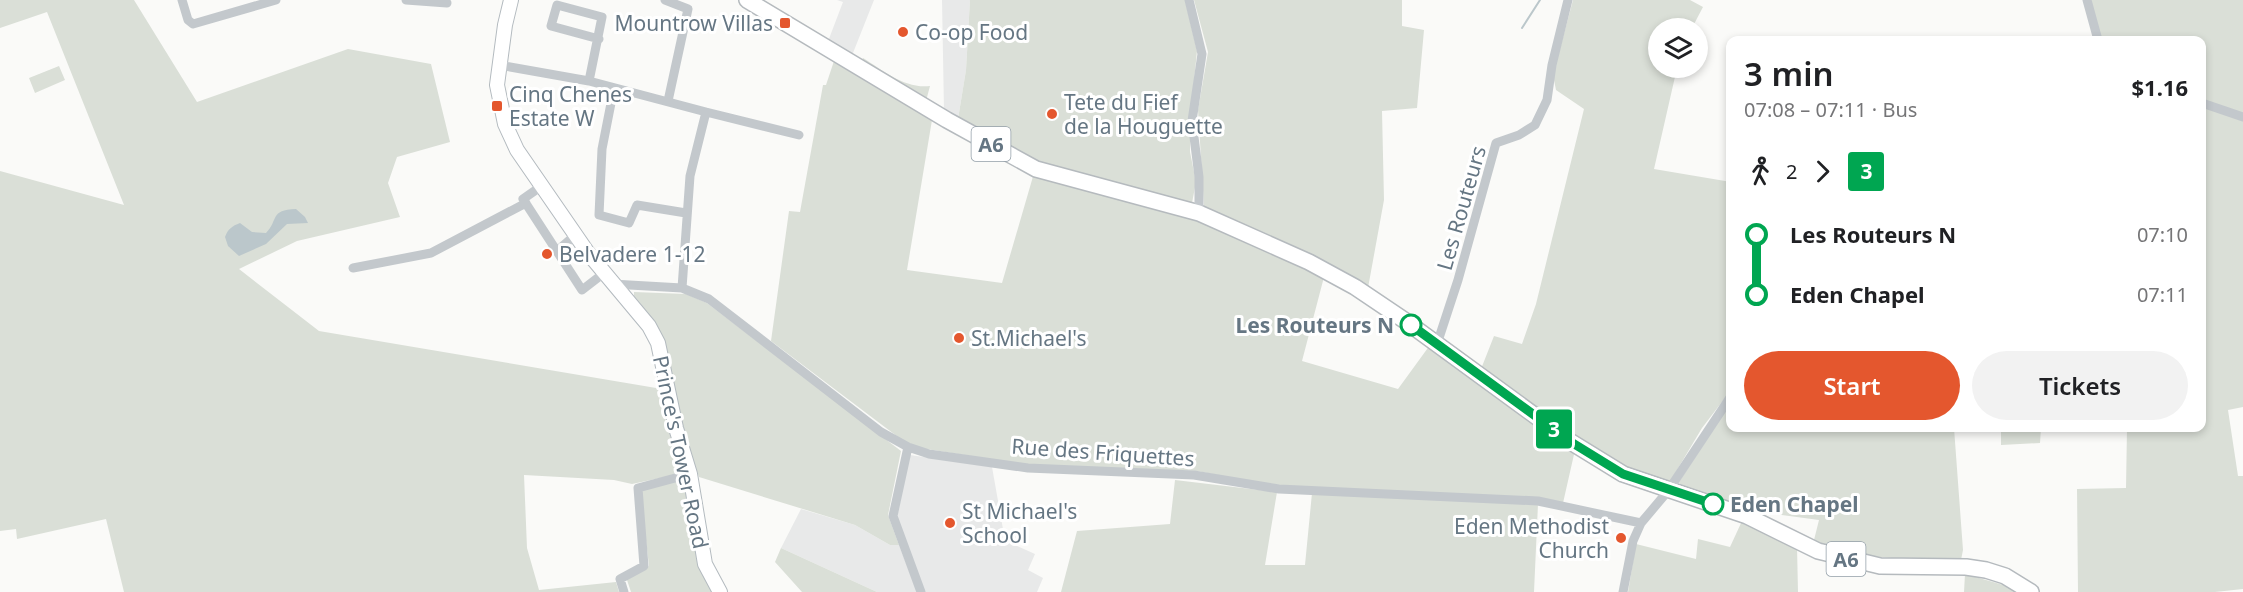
<!DOCTYPE html>
<html lang="en">
<head>
<meta charset="utf-8">
<style>
	:root { --surface:#fff; --page:#f2f2f2; --text:#202124; --muted:#757577; --accent:#e4572e }
	body { margin:0; font-family:"Noto Sans",sans-serif; background:var(--page); color:var(--text); height:100vh; display:flex; flex-direction:column; font-size:22px; white-space:nowrap }
	* { box-sizing:border-box; margin:0 }
	p { font-size:20px; color:var(--muted) }
	.icon { flex:none; width:33px; height:33px; fill:none; stroke:currentColor; stroke-width:2; stroke-linecap:round; stroke-linejoin:round }
	.map { position:relative; flex:1; overflow:hidden }
	.drawer { position:absolute; left:1726px; top:36px; width:480px; height:396px; display:flex; flex-direction:column; background:var(--surface); border-radius:12px; box-shadow:0 3px 9px #0003 }
	.drawer>* { flex:none }
	.badge { padding:0 12px; border-radius:4px; font-size:21px; line-height:39px }
	.tools { position:absolute; left:1648px; top:18px; display:grid; gap:12px }
	.tools a { display:grid; place-items:center; width:60px; height:60px; border-radius:50%; background:var(--surface); box-shadow:0 3px 9px #0003; font-size:30px }
	.map>.badge { position:absolute; translate:-50% -50%; box-shadow:0 0 0 3px #fff }
	.legs { display:flex; align-items:center; gap:9px; height:66px; padding:0 18px; font-size:20px }
	.legs p { margin-inline-start:auto }
	.headline { display:flex; align-items:center; justify-content:space-between; height:102px; padding:0 18px }
	h1 { font-size:33px; font-weight:600; line-height:45px }
	.button { display:flex; gap:12px; margin-top:auto; padding:12px 18px }
	.button a { flex:1; height:69px; border-radius:36px; background:var(--accent); color:#fff; font-size:24px; font-weight:600; line-height:69px; text-align:center }
	.button a+a { background:var(--page); color:var(--text) }
	ul { padding:0 18px; list-style:none }
	li { display:flex; align-items:center; gap:21px; height:60px; font-size:22px }
	li i { display:grid; place-items:center; width:9px; height:100%; margin:0 8px; background:currentColor }
	li i::after { content:''; width:15px; height:15px; margin:-8px; border:4px solid; border-radius:50%; background:var(--surface) }
	li p { margin-inline-start:auto }
	li:first-child i { background:linear-gradient(#0000 50%,currentColor 0) }
	li:last-child i { background:linear-gradient(currentColor 50%,#0000 0) }
	.map>svg:first-child { display:block }
</style>
</head>
<body>
<div class="map">
<svg width="2243" height="592" viewBox="0 0 2243 592">
	<rect width="100%" height="100%" fill="#fafaf8"/>
	<!-- built -->
	<path fill="#e8e9e9" d="M837 0H874L851 58 827 44 843 2Z
		M942 0H970L966 70 958 119 944 111Z
		M910 455 992 467 1003 529 1017 534 1015 545 1035 554 1028 570 1043 578 1037 592H924L897 517Z
		M801 509 855 525 890 545H899L917 592H877L781 548Z"/>
	<!-- green -->
	<path fill="#dadfd7" d="M0 0H134L197 102 348 49 431 64 450 142 397 157 388 183 400 217 297 241 239 269 319 331 662 389 672 443 682 470 679 474 632 484 614 480 524 475 527 548 539 590 616 582 619 592H124L106 519 17 539 16 529 0 531V171L124 205 47 12 0 28Z
		M970 0H1185L1197 51 1190 121V152L1196 182 1192 203 1044 168 958 119 966 70Z
		M1194 0H1402V26L1424 30 1417 108 1382 111 1384 200 1368 288 1208 213 1204 206 1198 110 1208 52Z
		M1573 0H1690L1703 7 1692 28H1659V68H1677L1654 169 1731 182V390L1702 428 1668 485 1610 461 1481 369 1494 336 1522 344 1536 304 1584 109 1556 90 1553 75Z
		M2091 0H2243V114L2202 99V40H2101Z
		M863 58C884 71 905 89 930 86L926 101 861 63Z
		M834 61 932 120 907 270 1002 283 1034 173 1196 219 1324 277 1302 361 1398 389 1430 345 1575 450 1563 503 1303 487 1259 483 1197 471 1027 465 914 447 898 437 771 341 789 211 800 212 823 85H826Z
		M59 66 65 80 35 93 29 78Z
		M2202 106 2243 121V407L2228 410 2238 476H2243V589L2215 592H2078L2077 489 2126 488 2127 428H2202Z
		M634 292 686 294 707 303 901 451 888 515 899 545H890L855 525 699 477C692 456 684 436 679 415 666 369 669 335 634 296Z
		M1731 402V428H1954L1963 550 1961 560C1909 561 1863 558 1813 544L1819 520 1753 511 1682 489 1679 482Z
		M1961 428H2041L2040 443 2001 445V429Z
		M679 479 686 484 700 566 712 592H631L627 580 649 566 640 489Z
		M1175 480 1277 492 1265 565H1305L1312 493 1538 504 1534 592H1061L1077 531 1170 524Z
		M1742 521 1797 546 1798 592H1628L1636 544 1696 559 1698 539 1730 547Z
		M781 548 877 592H802L775 562Z
		M1965 574 2007 586 2016 592H1964Z"/>
	<!-- water -->
	<path fill="#bbc7cb" d="M296 209 305 217 308 223 287 224 266 244 239 256 228 246 225 237C228 229 232 226 240 223L252 232 266 233C279 220 269 210 296 209Z"/>
	<g fill="none" stroke-linecap="round" stroke-linejoin="round">
		<!-- stream -->
		<path stroke="#bbc7cb" stroke-width="2" d="M1522 28 1540 0"/>
		<!-- secondary casing -->
		<g stroke="#b3babf" stroke-width="16">
			<path id="secondary" d="M511 0 505 25 497 85 505 124 517 150 588 253 649 326 658 343 676 428 690 474 705 564 720 592"/>
		</g>
		<!-- primary casing -->
		<g stroke="#b5babe" stroke-width="18">
			<path id="primary" d="M747 0 947 120 1036 169 1199 213 1309 262 1355 287 1404 320 1571 442 1623 474 1747 516 1818 551 1880 566 1966 567 1986 570 2005 576 2031 592"/>
		</g>
		<!-- street -->
		<path stroke="#c3c8cc" stroke-width="9" d="M182 0 188 20 193 24 276 0
			M406 0 447 3
			M665 0 688 9 668 101
			M1189 0 1202 54 1192 121 1199 177V213
			M2087 0 2098 40
			M499 65 589 81 706 112 690 176 682 288
			M589 81 602 17 557 5 551 26 599 39
			M614 88 602 149 599 215 629 223 637 205 686 213
			M2202 103 2243 117
			M706 112 799 135
			M543 185 523 199 582 290 604 273
			M557 251 572 238
			M353 268 431 253 526 203
			M612 284 682 288 709 299 881 432 908 447 929 454 1028 468 1194 475 1279 489 1538 501 1641 523
			M1437 344 1458 280 1496 143 1519 135 1535 125 1547 100 1552 65 1568 0
			M908 447 893 516 921 592
			M624 592 620 579 644 566 638 488 690 474
			M1623 592 1633 541 1641 523 1668 491 1731 396"/>
		<!-- secondary -->
		<use href="#secondary" stroke="#fff" stroke-width="14"/>
		<!-- primary -->
		<use href="#primary" stroke="#fff" stroke-width="15"/>
	</g>
	<g fill="none" stroke-linecap="round" stroke-linejoin="round">
		<!-- line-1 casing -->
		<g stroke="#fff" stroke-width="14">
			<path id="line-1" d="M1411 325 1571 442 1623 474 1713 504"/>
		</g>
		<!-- line-1 -->
		<use href="#line-1" stroke="#00a651" stroke-width="9"/>
	</g>
	<!-- markers -->
	<g fill="#e4572e" stroke="#fff" stroke-width="2">
		<rect x="779" y="17" width="12" height="12" rx="3"/>
		<circle cx="903" cy="32" r="6"/>
		<rect x="491" y="100" width="12" height="12" rx="3"/>
		<circle cx="1052" cy="114" r="6"/>
		<circle cx="547" cy="254" r="6"/>
		<circle cx="959" cy="338" r="6"/>
		<circle cx="950" cy="523" r="6"/>
		<circle cx="1621" cy="538" r="6"/>
	</g>
	<g fill="#fff" stroke="#00a651" stroke-width="3">
		<circle cx="1411" cy="325" r="10"/>
		<circle cx="1713" cy="504" r="10"/>
	</g>
	<g text-anchor="middle" dominant-baseline="central" stroke-width="6" stroke-linejoin="round" paint-order="stroke">
		<!-- shield labels -->
		<g fill="#fff" stroke="#939fa8" stroke-width="1.5">
			<rect x="971.5" y="127" width="39" height="34" rx="4.5"/>
			<rect x="1826.5" y="542" width="39" height="34" rx="4.5"/>
		</g>
		<g font-size="20" font-weight="bold" fill="#657683">
			<text x="991" y="144">A6</text>
			<text x="1846" y="559">A6</text>
		</g>
		<!-- poi labels -->
		<g font-size="21" fill="#657683" stroke="#fff" text-anchor="start">
			<text x="773" y="23" text-anchor="end">Mountrow Villas</text>
			<text x="915" y="32">Co-op Food</text>
			<text x="509" y="94">Cinq Chenes<tspan x="509" dy="24">Estate W</tspan></text>
			<text x="1064" y="102">Tete du Fief<tspan x="1064" dy="24">de la Houguette</tspan></text>
			<text x="559" y="254">Belvadere 1-12</text>
			<text x="971" y="338">St.Michael's</text>
			<text x="962" y="511">St Michael's<tspan x="962" dy="24">School</tspan></text>
			<text x="1609" y="526" text-anchor="end">Eden Methodist<tspan x="1609" dy="24">Church</tspan></text>
		</g>
		<!-- street labels -->
		<g font-size="21" fill="#657683" stroke="#fff">
			<text transform="translate(1461 208) rotate(-74)">Les Routeurs</text>
			<text transform="translate(681 452) rotate(78)">Prince's Tower Road</text>
			<text transform="translate(1103 452) rotate(4)">Rue des Friquettes</text>
		</g>
		<!-- stop labels -->
		<g font-size="21" font-weight="bold" fill="#657683" stroke="#fff" text-anchor="end">
			<text x="1394" y="325">Les Routeurs N</text>
			<text x="1730" y="504" text-anchor="start">Eden Chapel</text>
		</g>
	</g>
</svg>
<div class="tools">
<a><svg class="icon" aria-label="layers" viewBox="0 0 24 24"><path d="M12 4l9 5-9 5-9-5zM3 14l9 5 9-5"/></svg></a>
</div>
<b class="badge" style="left:1554px;top:429px;background:#00a651;color:#fff">3</b>
<section class="drawer">
<div class="headline"><div><h1>3 min</h1><p>07:08 – 07:11 · Bus</p></div><b>$1.16</b></div>
<div class="legs"><svg class="icon" aria-label="walk" viewBox="0 0 24 24"><circle cx="13" cy="4" r="2"/><path d="M13 8l-2 6 4 7M11 14l-3 7M7 12l3-4h3l4 4"/></svg>2<svg class="icon" aria-label="forward" viewBox="0 0 24 24"><path d="M9 5l7 7-7 7"/></svg><b class="badge" style="background:#00a651;color:#fff">3</b></div>
<ul>
<li><i style="color:#00a651"></i><b>Les Routeurs N</b><p>07:10</p></li>
<li><i style="color:#00a651"></i><b>Eden Chapel</b><p>07:11</p></li>
</ul>
<div class="button"><a>Start</a><a>Tickets</a></div>
</section>
</div>
</body>
</html>
